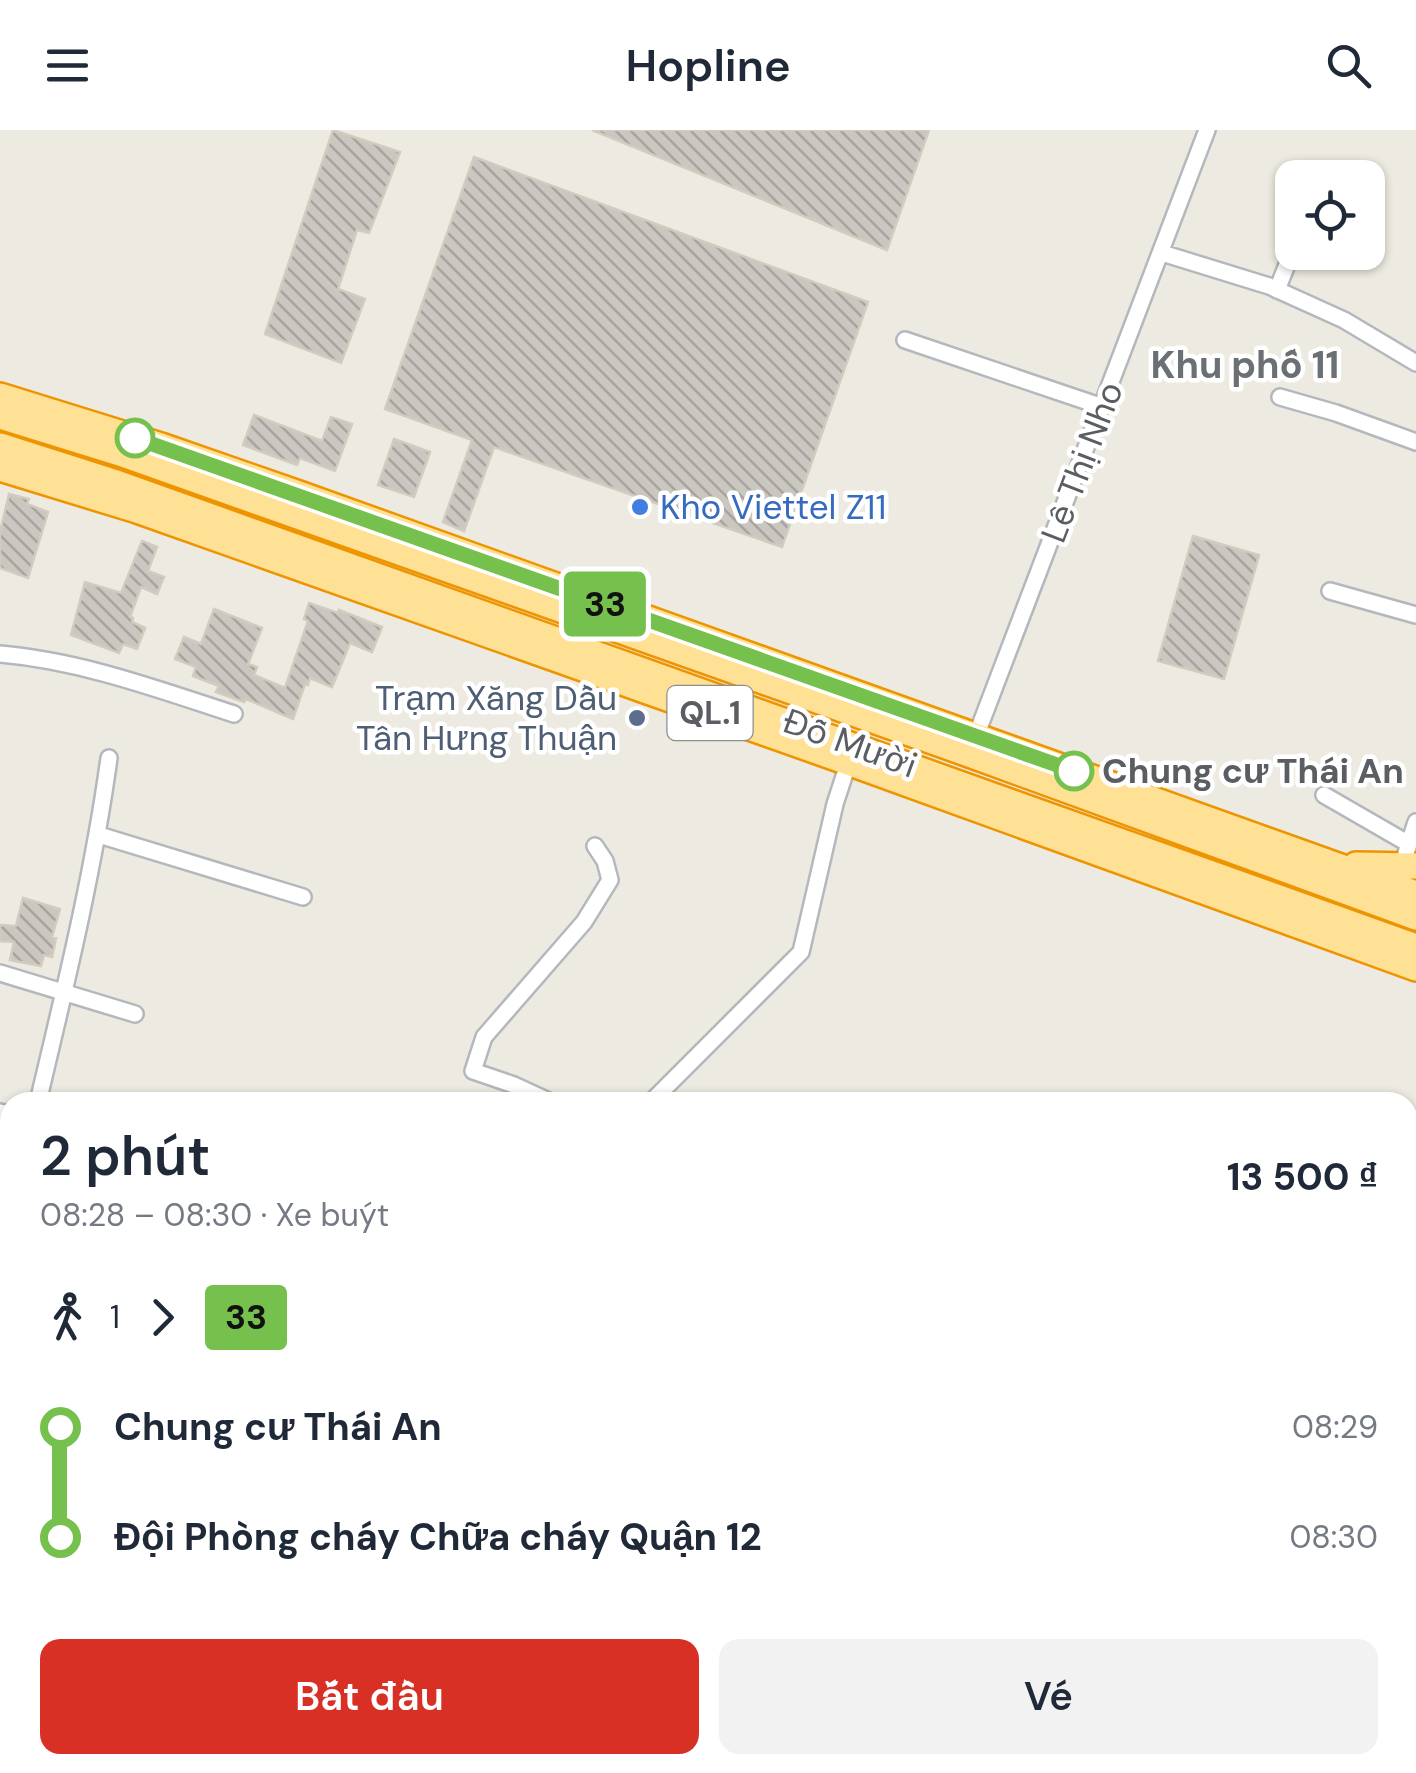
<!DOCTYPE html>
<html lang="vi">
<head>
<meta charset="utf-8">
<style>
	:root { --surface:#fff; --page:#f2f2f3; --text:#1f2937; --muted:#747a83; --accent:#d93025 }
	body { margin:0; font-family:"DM Sans",sans-serif; background:var(--page); color:var(--text); height:100vh; display:flex; flex-direction:column; font-size:38px; white-space:nowrap }
	* { box-sizing:border-box; margin:0 }
	p { font-size:32px; color:var(--muted) }
	.icon { flex:none; width:55px; height:55px; fill:none; stroke:currentColor; stroke-width:2; stroke-linecap:round; stroke-linejoin:round }
	.map { position:relative; flex:1; overflow:hidden }
	.side { position:absolute; left:0px; top:962px; width:1418px; height:682px; display:flex; flex-direction:column; background:var(--surface); border-radius:30px 30px 0 0; box-shadow:0 2px 8px #0004 }
	.side>* { flex:none }
	.badge { padding:0 20px; border-radius:8px; font-size:35px; line-height:65px }
	.controls { position:absolute; left:1275px; top:30px; display:grid; gap:20px }
	.controls a { display:grid; place-items:center; width:110px; height:110px; border-radius:20px; background:var(--surface); box-shadow:0 2px 8px #0004; font-size:50px }
	.map>.badge { position:absolute; translate:-50% -50%; box-shadow:0 0 0 5px #fff }
	.legs { display:flex; align-items:center; gap:15px; height:110px; padding:0 40px; font-size:32px }
	.legs p { margin-inline-start:auto }
	.headline { display:flex; align-items:center; justify-content:space-between; height:170px; padding:0 40px }
	h1 { font-size:55px; font-weight:600; line-height:75px }
	.action { display:flex; gap:20px; margin-top:auto; padding:20px 40px }
	.action a { flex:1; height:115px; border-radius:20px; background:var(--accent); color:#fff; font-size:40px; font-weight:600; line-height:115px; text-align:center }
	.action a+a { background:var(--page); color:var(--text) }
	ul { padding:0 40px; list-style:none }
	li { display:flex; align-items:center; gap:35px; height:110px; font-size:38px }
	li i { display:grid; place-items:center; width:15px; height:100%; margin:0 12px; background:currentColor }
	li i::after { content:''; width:25px; height:25px; margin:-12px; border:8px solid; border-radius:50%; background:var(--surface) }
	li p { margin-inline-start:auto }
	li:first-child i { background:linear-gradient(#0000 50%,currentColor 0) }
	li:last-child i { background:linear-gradient(currentColor 50%,#0000 0) }
	header { display:flex; justify-content:space-between; align-items:center; height:130px; padding:0 40px; background:var(--surface); font-size:45px; font-weight:600 }
	.map>svg:first-child { display:block }
</style>
</head>
<body>
<header><svg class="icon" aria-label="menu" viewBox="0 0 24 24"><path d="M4 6h16M4 12h16M4 18h16"/></svg>Hopline<svg class="icon" aria-label="search" viewBox="0 0 24 24"><circle cx="10" cy="10" r="6"/><path d="M15 15l6 6"/></svg></header>
<div class="map">
<svg width="1416" height="1643" viewBox="0 0 1416 1643">
	<defs>
		<pattern id="building-back-hatch" width="6" height="6" patternUnits="userSpaceOnUse" patternTransform="scale(2.5)"><rect width="6" height="6" fill="#cac6c0"/><path d="M-1 5l2 2M0 0l6 6M5-1l2 2" fill="none" stroke="#a7a4a0"/></pattern>
	</defs>
	<rect width="100%" height="100%" fill="#edeae1"/>
	<!-- building -->
	<path fill="url(#building-back-hatch)" stroke="#d2cbbf" stroke-width="2.5" d="M333 0 400 22 369 103 357 100 338 159 365 169 341 233 265 204Z
		M592 0H929L887 120Z
		M474 27 868 172 782 417 494 317 464 401 443 392 472 310 385 279Z
		M254 285 322 311 331 287 352 294 335 341 300 328 297 335 243 315Z
		M394 309 430 322 414 367 378 355Z
		M9 364 29 369 27 374 48 382 28 448 0 438V402Z
		M1193 406 1259 425 1224 549 1158 531Z
		M142 411 157 417 148 441 164 447 157 464 141 457 130 487 133 488 132 492 145 498 137 519 123 514 119 523 71 505 85 452 121 463Z
		M309 473 338 483 339 480 382 497 372 522 350 513 332 557 310 548 308 555 305 554 293 589 246 569 244 572 216 562 219 556 193 546 196 537 175 529 184 507 201 514 214 479 262 498 248 534 257 537 254 545 285 558 308 491 304 489Z
		M23 768 60 779 52 807 56 808 52 827 44 825 41 836 10 830 14 812 0 811V795L16 796Z"/>
	<g fill="none" stroke-linecap="round" stroke-linejoin="round">
		<!-- minor casing -->
		<g stroke="#b4b8bc" stroke-width="20">
			<path id="minor" d="M1162 123 1269 156 1344 190 1416 233
				M1277 160 1292 122
				M905 210 1103 277
				M1280 267 1336 283 1416 312
				M1330 461 1416 485
				M0 524C81 531 157 559 234 584
				M976 606 1207 0
				M1324 665 1409 714
				M99 705 303 767
				M1406 723 1416 692
				M0 843 135 884
				M38 972C65 858 93 745 109 628
				M551 972 514 955 473 941 484 907 584 792 610 750 605 731 595 716
				M651 972 801 822 835 674 851 625
				M0 982 10 984
				M0 1152 10 1103
				M0 1255 10 1258
				M0 1464 10 1467
				M342 1635 347 1643
				M76 1643 83 1635
				M240 1643 246 1635"/>
		</g>
		<!-- trunk casing -->
		<g stroke="#ee9400" stroke-width="30">
			<path id="trunk" d="M0 266 161 316 299 364 1416 764
				M0 286 120 323 969 624 1416 787
				M0 316 119 354 1416 817
				M0 338 137 380 848 632 1416 838
				M1356 735 1416 736"/>
		</g>
		<!-- minor -->
		<use href="#minor" stroke="#fff" stroke-width="15"/>
		<!-- trunk -->
		<use href="#trunk" stroke="#ffe195" stroke-width="25"/>
	</g>
	<g fill="none" stroke-linecap="round" stroke-linejoin="round">
		<!-- line-1 casing -->
		<g stroke="#fff" stroke-width="22">
			<path id="line-1" d="M135 308 1074 641"/>
		</g>
		<!-- line-1 -->
		<use href="#line-1" stroke="#76c04d" stroke-width="15"/>
	</g>
	<!-- markers -->
	<g fill="#fff" stroke="#76c04d" stroke-width="5">
		<circle cx="135" cy="308" r="18"/>
		<circle cx="1074" cy="641" r="18"/>
	</g>
	<circle fill="#3f7fe0" stroke="#fff" stroke-width="4" cx="640" cy="377" r="10"/>
	<circle fill="#5c6f8a" stroke="#fff" stroke-width="4" cx="637" cy="588" r="10"/>
	<g text-anchor="middle" dominant-baseline="central" stroke-width="9" stroke-linejoin="round" paint-order="stroke">
		<!-- shield labels -->
		<rect fill="#fff" stroke="#8c8e92" stroke-width="2.5" x="667.5" y="556" width="85" height="54" rx="8"/>
		<g font-size="32" font-weight="bold" fill="#5a5e63">
			<text x="710" y="583">QL.1</text>
		</g>
		<!-- street labels -->
		<g font-size="35" fill="#5a5e63" stroke="#fff">
			<text transform="translate(1082 332) rotate(-69)">Lê Thị Nho</text>
			<text transform="translate(850 613) rotate(20)">Đỗ Mười</text>
		</g>
		<!-- shop labels -->
		<g font-size="35" fill="#366cbe" stroke="#fff" text-anchor="start">
			<text x="660" y="377">Kho Viettel Z11</text>
		</g>
		<!-- service labels -->
		<g font-size="35" fill="#4e5e75" stroke="#fff" text-anchor="end">
			<text x="617" y="568">Trạm Xăng Dầu<tspan x="617" dy="40">Tân Hưng Thuận</tspan></text>
		</g>
		<!-- stop labels -->
		<g font-size="35" font-weight="bold" fill="#5a5e63" stroke="#fff" text-anchor="start">
			<text x="1102" y="641">Chung cư Thái An</text>
		</g>
		<!-- neighbourhood labels -->
		<g font-size="38" font-weight="bold" fill="#6b7075" stroke="#fff">
			<text x="1245" y="235">Khu phố 11</text>
		</g>
	</g>
</svg>
<div class="controls">
<a><svg class="icon" aria-label="locate" viewBox="0 0 24 24"><circle cx="12" cy="12" r="6"/><path d="M12 2v4M12 18v4M2 12h4M18 12h4"/></svg></a>
</div>
<b class="badge" style="left:605px;top:474px;background:#76c04d;color:#111">33</b>
<section class="side">
<div class="headline"><div><h1>2 phút</h1><p>08:28 – 08:30 · Xe buýt</p></div><b>13 500 ₫</b></div>
<div class="legs"><svg class="icon" aria-label="walk" viewBox="0 0 24 24"><circle cx="13" cy="4" r="2"/><path d="M13 8l-2 6 4 7M11 14l-3 7M7 12l3-4h3l4 4"/></svg>1<svg class="icon" aria-label="forward" viewBox="0 0 24 24"><path d="M9 5l7 7-7 7"/></svg><b class="badge" style="background:#76c04d;color:#111">33</b></div>
<ul>
<li><i style="color:#76c04d"></i><b>Chung cư Thái An</b><p>08:29</p></li>
<li><i style="color:#76c04d"></i><b>Đội Phòng cháy Chữa cháy Quận 12</b><p>08:30</p></li>
</ul>
<div class="action"><a>Bắt đầu</a><a>Vé</a></div>
</section>
</div>
</body>
</html>
